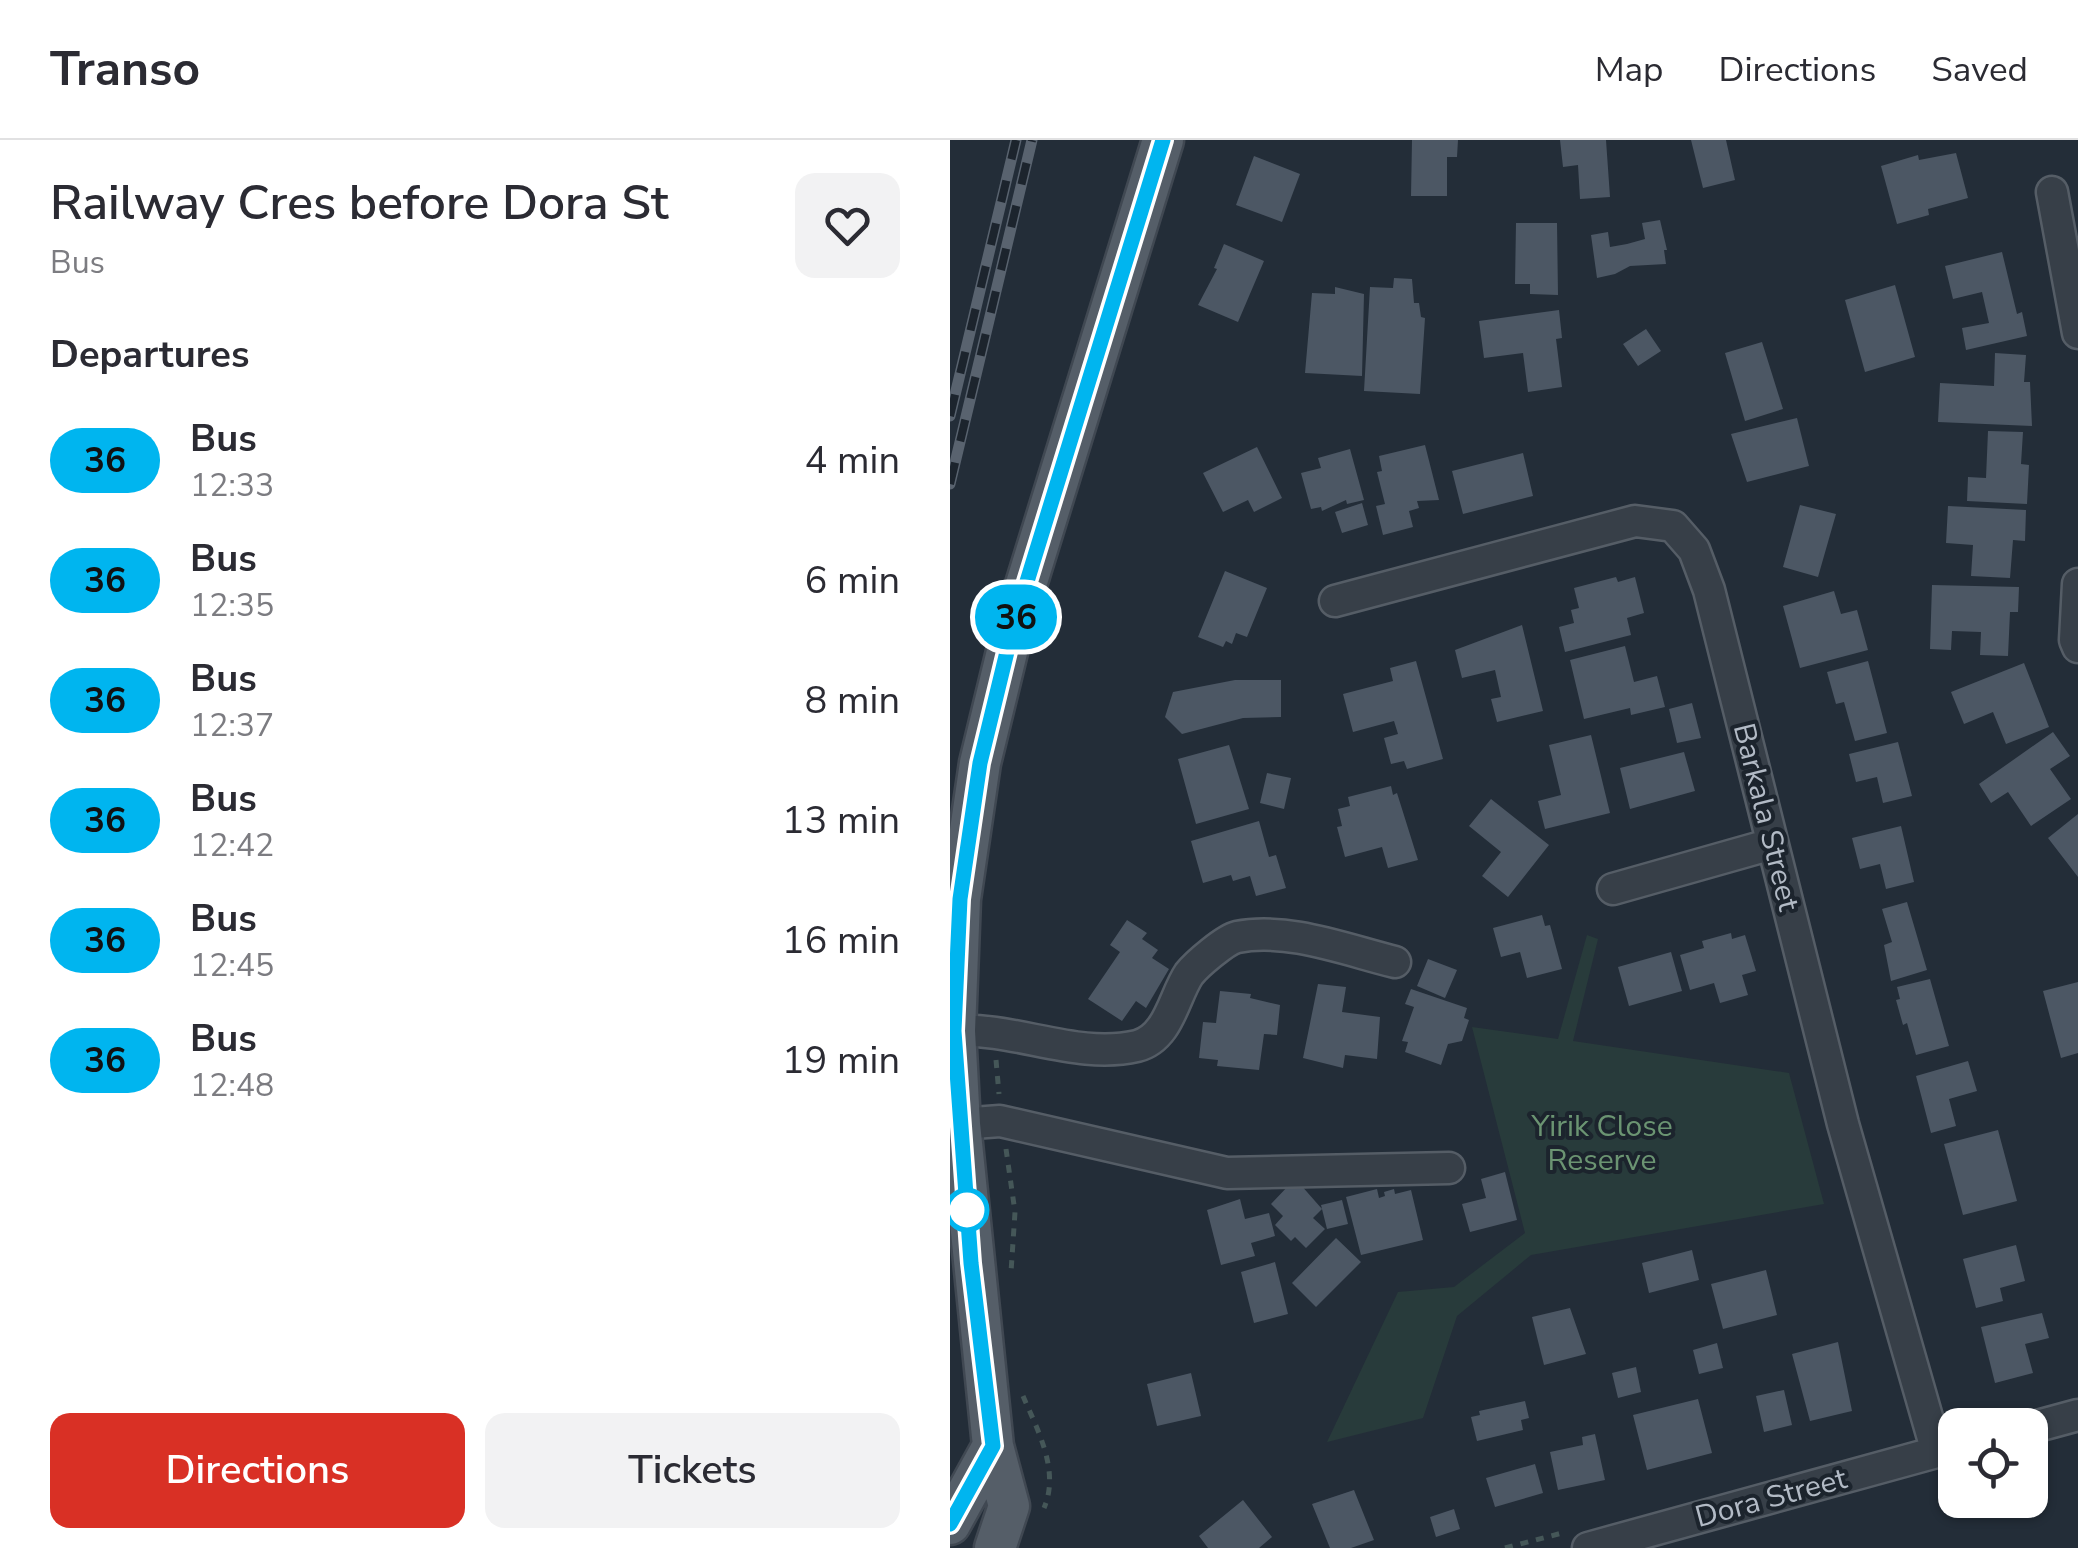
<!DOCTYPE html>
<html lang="en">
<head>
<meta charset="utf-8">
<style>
	:root { --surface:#fff; --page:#f2f2f3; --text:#2b2b33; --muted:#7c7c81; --line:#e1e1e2; --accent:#d93025 }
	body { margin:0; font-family:"Nunito Sans",sans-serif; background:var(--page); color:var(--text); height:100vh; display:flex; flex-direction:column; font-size:38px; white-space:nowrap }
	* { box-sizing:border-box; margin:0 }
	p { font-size:32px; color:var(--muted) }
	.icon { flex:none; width:55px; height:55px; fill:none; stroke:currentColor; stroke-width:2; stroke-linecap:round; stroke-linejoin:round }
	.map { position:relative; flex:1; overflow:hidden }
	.drawer { display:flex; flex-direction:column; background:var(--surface); width:950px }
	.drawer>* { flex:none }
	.badge { padding:0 20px; border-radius:32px; font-size:35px; line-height:65px }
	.controls { position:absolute; left:988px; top:1268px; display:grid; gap:20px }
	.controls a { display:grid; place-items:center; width:110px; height:110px; border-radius:20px; background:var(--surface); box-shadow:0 2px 8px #0004; font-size:50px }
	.map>.badge { position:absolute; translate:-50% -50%; box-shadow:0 0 0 5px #fff }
	h2 { padding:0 50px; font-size:38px; line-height:90px }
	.round { display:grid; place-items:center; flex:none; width:105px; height:105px; border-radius:20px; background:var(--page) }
	.headline { display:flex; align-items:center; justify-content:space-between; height:170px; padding:0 50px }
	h1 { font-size:48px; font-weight:600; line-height:75px }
	.cta { display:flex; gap:20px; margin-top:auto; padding:20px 50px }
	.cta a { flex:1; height:115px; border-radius:20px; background:var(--accent); color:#fff; font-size:40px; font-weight:600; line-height:115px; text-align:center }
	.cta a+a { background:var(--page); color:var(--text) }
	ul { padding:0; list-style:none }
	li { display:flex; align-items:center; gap:30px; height:120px; padding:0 50px }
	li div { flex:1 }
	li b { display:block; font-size:38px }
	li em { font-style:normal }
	li .badge { min-width:110px; font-weight:700; text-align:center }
	header { display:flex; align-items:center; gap:60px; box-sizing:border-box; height:140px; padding:0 50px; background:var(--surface); border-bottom:2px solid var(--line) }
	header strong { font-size:48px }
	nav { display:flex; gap:55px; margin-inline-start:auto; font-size:35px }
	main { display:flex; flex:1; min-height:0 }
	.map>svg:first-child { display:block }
</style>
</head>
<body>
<header>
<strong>Transo</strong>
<nav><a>Map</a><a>Directions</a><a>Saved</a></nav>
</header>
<main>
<section class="drawer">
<div class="headline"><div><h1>Railway Cres before Dora St</h1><p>Bus</p></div><a class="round"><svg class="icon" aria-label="heart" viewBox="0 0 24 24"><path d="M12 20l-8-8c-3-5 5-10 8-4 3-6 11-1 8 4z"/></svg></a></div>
<h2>Departures</h2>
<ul>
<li><span class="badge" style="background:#00b5ef;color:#111">36</span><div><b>Bus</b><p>12:33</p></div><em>4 min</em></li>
<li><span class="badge" style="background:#00b5ef;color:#111">36</span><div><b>Bus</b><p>12:35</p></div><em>6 min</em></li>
<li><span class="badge" style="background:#00b5ef;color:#111">36</span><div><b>Bus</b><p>12:37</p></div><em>8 min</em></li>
<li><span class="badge" style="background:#00b5ef;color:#111">36</span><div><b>Bus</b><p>12:42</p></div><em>13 min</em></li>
<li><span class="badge" style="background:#00b5ef;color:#111">36</span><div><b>Bus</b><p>12:45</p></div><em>16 min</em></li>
<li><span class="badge" style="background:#00b5ef;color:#111">36</span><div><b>Bus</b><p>12:48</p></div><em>19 min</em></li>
</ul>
<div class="cta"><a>Directions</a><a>Tickets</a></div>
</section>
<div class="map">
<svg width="1128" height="1408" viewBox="0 0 1128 1408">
	<rect width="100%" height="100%" fill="#232d38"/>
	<!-- green -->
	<path fill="#283b3b" d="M637 795 648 799 623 901 839 933 874 1064 581 1115 507 1176 473 1278 377 1302 448 1152 504 1147 575 1093 522 887 608 899Z"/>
	<!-- building -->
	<path fill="#4c5764" d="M462 0H508L507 17H497V56H461Z
		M610 0H656L660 57 630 59 628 25 613 27Z
		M741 0H776L785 40 753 48Z
		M1006 13 1018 58 978 69 979 75 947 84 931 26 968 15 969 20Z
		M304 16 350 34 332 82 286 65Z
		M710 80 717 110H714L716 124 680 126 665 134 647 138 641 95 658 92 660 107 677 104 695 99 692 83Z
		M566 83H607L608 155 580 154V144H565Z
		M274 104 314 121 288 182 248 165 267 129 264 128Z
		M1052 112 1067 174 1072 172 1077 196 1016 210 1012 188 1039 183 1032 152 1003 159 995 126Z
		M444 138 462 139 464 163H469L471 177 475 178 470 254 414 251 420 147 443 148Z
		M945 145 965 217 915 232 895 160Z
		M385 147 414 154 412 236 355 233 362 153 385 154Z
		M609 170 612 198 606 199 612 247 578 252 573 213 534 218 529 181Z
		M696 189 711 211 688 226 673 204Z
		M812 202 833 269 795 281 775 213Z
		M1045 213 1076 215 1074 242H1080L1082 286 988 282 990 243 1044 246Z
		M847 278 859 326 797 342 781 294Z
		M1038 291 1073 292 1071 324 1079 325 1077 364 1017 361 1018 337 1036 338Z
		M475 305 489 360 467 361 469 368 459 371 463 387 433 395 426 366 435 364 427 332 432 331 429 316Z
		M307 307 332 358 304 372 298 360 273 372 253 333Z
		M400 309 414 360 397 364 396 360 372 371 371 367 361 369 351 333 371 328 368 318Z
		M573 313 583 356 513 374 502 331Z
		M412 363 418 385 392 393 385 372Z
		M850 365 886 374 868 437 833 427Z
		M998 366 1076 370 1075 401 1063 400 1060 438 1021 436 1023 405 996 403Z
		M275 431 317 448 297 497 286 493 282 504 276 501 273 507 248 497Z
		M666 437 668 442 685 437 694 473 677 478 681 495 615 512 609 487 624 483 621 470 629 468 624 448Z
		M982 445 1069 447 1068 472H1060L1058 516 1030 515 1031 492 1002 491 1001 510 980 509Z
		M884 451 891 474 907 470 918 510 850 528 833 466Z
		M572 485 593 571 547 582 541 559 551 557 545 530 512 538 505 510Z
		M675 506 684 542 707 536 715 567 681 575 680 568 634 579 620 520Z
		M466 521 493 619 457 629 454 621 441 624 434 598 448 594 444 581 403 592 393 554 443 541 440 528Z
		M918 521 937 593 905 601 894 562 886 564 877 532Z
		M1074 523 1099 587 1056 604 1043 572 1014 584 1001 552Z
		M285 540H331V577L293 578 232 594 215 577 223 552Z
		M742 563 751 598 727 603 719 569Z
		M1103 592 1120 616 1100 629 1121 659 1081 686 1058 652 1041 663 1029 644Z
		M641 595 660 673 595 689 588 661 611 655 599 605Z
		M948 602 962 656 933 663 927 637 906 642 899 614Z
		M279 605 299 669 246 684 228 619Z
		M734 612 745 651 680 669 670 628Z
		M317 633 341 638 334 669 310 663Z
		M441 646 443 655 447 653 468 720 438 728 432 707 395 717 387 687 392 686 388 669 400 666 398 657Z
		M541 659 599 705 558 757 532 736 551 712 519 686Z
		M1128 674V737L1098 698Z
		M309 681 319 717 326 715 336 748 306 756 300 736 283 741 281 735 253 743 241 701Z
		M951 686 964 742 936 749 930 724 910 729 902 698Z
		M957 762 977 830 941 841 934 805 942 802 932 769Z
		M592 775 595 786 600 785 612 829 577 838 570 812 551 817 543 788Z
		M177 780 197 793 192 799 208 810 202 818 219 829 196 868 186 861 172 881 138 859 170 812 160 805Z
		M781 793 782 799 795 795 806 831 792 835 798 855 770 863 764 843 740 850 730 815 754 808 752 801Z
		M721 812 732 851 679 866 668 827Z
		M478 819 507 830 495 858 467 846Z
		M980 839 999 906 966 915 957 883 953 885 946 860 950 859 947 847Z
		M1128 842V913L1111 918 1093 851Z
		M368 844 396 847 392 872 430 877 427 919 395 915 393 928 353 918Z
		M461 849 517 868 514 878 519 880 512 901 498 904 491 925 455 912 458 902 452 901 464 867 455 864Z
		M270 851 301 854 300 858 330 865 327 895 314 894 309 930 267 926 268 920 249 918 253 882 266 883Z
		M1018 921 1027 951 999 959 1006 986 981 993 966 936Z
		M1048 990 1067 1061 1013 1075 994 1004Z
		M555 1032 567 1080 520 1092 512 1064 536 1058 531 1039Z
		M340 1044H350L372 1069 363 1078 375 1089 356 1108 345 1097 341 1101 325 1085 333 1076 321 1064Z
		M427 1049 429 1058 435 1056 434 1052 444 1049 445 1054 461 1050 473 1100 411 1115 396 1057Z
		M290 1059 295 1079 319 1073 325 1096 301 1103 305 1116 271 1125 257 1070Z
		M392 1060 398 1084 377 1089 371 1065Z
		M386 1098 411 1122 366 1167 342 1143Z
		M1066 1105 1075 1141 1050 1148 1053 1161 1026 1168 1013 1119Z
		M742 1110 749 1140 699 1153 692 1123Z
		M325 1122 338 1174 304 1183 291 1132Z
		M816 1130 827 1175 773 1189 761 1144Z
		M620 1168 636 1214 594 1225 582 1177Z
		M1092 1173 1099 1198 1075 1204 1083 1233 1045 1243 1031 1187Z
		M888 1202 902 1271 860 1281 842 1214Z
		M767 1203 773 1228 749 1234 743 1210Z
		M686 1227 691 1252 668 1258 662 1233Z
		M241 1233 251 1276 207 1286 197 1244Z
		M834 1250 842 1285 814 1292 806 1256Z
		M748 1259 762 1313 697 1330 683 1275Z
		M575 1261 579 1278 571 1280 573 1290 527 1301 521 1277 530 1275 529 1271Z
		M645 1294 655 1340 608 1350 600 1312 633 1305 632 1297Z
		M585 1324 593 1353 545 1367 536 1338Z
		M404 1350 424 1400 401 1408H380L362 1364Z
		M293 1360 322 1397 309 1408H258L249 1396Z
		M504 1369 510 1389 486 1397 480 1377Z"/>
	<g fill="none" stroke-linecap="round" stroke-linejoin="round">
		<!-- minor casing -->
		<g stroke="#555d66" stroke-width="35">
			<path id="minor" d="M1102 52 1128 193
				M1128 444 1125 500 1128 507
				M385 461 685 381 723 386 744 410 759 450 893 984 987 1312
				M663 749 822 704
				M5 891C65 887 127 920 187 906 219 898 224 856 239 834 247 824 275 800 287 797 338 787 396 810 445 822
				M10 984 50 981 277 1033 499 1028
				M1080 1288 1128 1275
				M638 1408 1005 1307"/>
		</g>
		<!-- major casing -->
		<g stroke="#404852" stroke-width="45">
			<path id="major" d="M0 1384 43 1306
				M45 1408 59 1366 43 1306 10 984 5 891 10 759 30 623 63 487 213 0"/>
		</g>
		<!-- path -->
		<path stroke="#455758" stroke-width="5" stroke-dasharray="8 8" stroke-linecap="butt" d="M46 920 49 954
			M56 1009 65 1072 61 1132
			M73 1256C88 1291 110 1331 94 1368
			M1020 1284 1057 1274
			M555 1408 616 1392"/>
		<!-- minor -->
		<use href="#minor" stroke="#373f48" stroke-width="30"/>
		<!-- major -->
		<use href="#major" stroke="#555e68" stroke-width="40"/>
		<!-- rail casing -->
		<g stroke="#59636f" stroke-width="11">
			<path id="rail" d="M0 276 66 0
				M0 344 82 0"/>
		</g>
		<!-- rail -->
		<use href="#rail" stroke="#1c242d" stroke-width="8" stroke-dasharray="22" stroke-linecap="butt"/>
	</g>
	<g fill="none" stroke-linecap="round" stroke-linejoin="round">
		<!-- line casing -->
		<g stroke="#fff" stroke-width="22">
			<path id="line" d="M0 1384 43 1306 21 1123 4 891 10 759 30 623 63 487 213 0"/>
		</g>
		<!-- line -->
		<use href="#line" stroke="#00b5ef" stroke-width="15"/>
	</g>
	<!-- markers -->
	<circle fill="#fff" stroke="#00b5ef" stroke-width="5" cx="17" cy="1070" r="20"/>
	<g text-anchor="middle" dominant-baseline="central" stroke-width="8" stroke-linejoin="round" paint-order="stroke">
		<!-- street labels -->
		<g font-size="30" fill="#b2bac5" stroke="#1c242d">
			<text transform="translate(816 677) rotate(76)">Barkala Street</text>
			<text transform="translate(821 1358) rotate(-15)">Dora Street</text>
		</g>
		<!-- park labels -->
		<g font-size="30" fill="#6b9472" stroke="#1c242d">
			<text x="652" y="986">Yirik Close<tspan x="652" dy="34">Reserve</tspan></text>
		</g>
	</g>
</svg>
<div class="controls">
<a><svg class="icon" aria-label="locate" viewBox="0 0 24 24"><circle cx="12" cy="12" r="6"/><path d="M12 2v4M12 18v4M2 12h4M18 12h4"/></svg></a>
</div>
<b class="badge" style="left:66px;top:477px;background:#00b5ef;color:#111">36</b>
</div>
</main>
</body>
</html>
